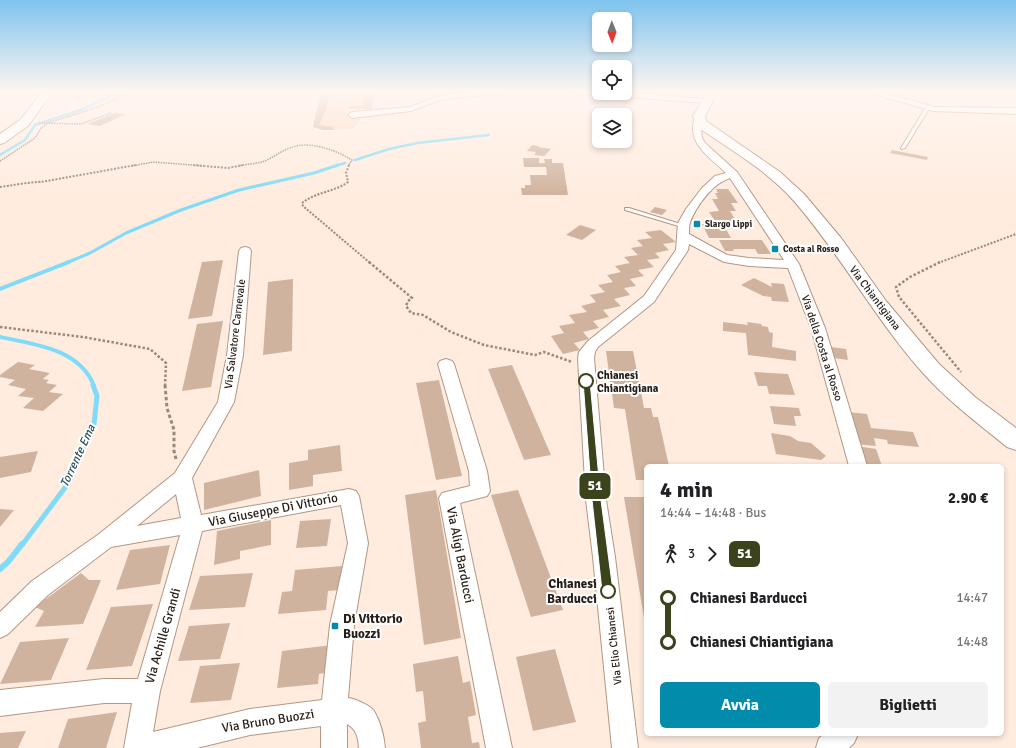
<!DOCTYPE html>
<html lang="it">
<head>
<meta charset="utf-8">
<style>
	:root { --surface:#fff; --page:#f2f2f2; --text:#202124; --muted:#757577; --accent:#028bab }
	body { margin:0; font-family:Signika,sans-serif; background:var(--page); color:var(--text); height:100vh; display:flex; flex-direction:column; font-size:15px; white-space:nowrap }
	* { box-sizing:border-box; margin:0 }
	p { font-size:13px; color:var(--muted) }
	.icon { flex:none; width:22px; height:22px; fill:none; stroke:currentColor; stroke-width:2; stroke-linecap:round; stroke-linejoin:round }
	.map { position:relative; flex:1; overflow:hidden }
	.drawer { position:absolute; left:644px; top:464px; width:360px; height:272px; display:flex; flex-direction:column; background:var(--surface); border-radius:6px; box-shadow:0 2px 6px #0003 }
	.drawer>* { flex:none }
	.badge { padding:0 8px; border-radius:6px; font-size:14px; line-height:26px }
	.needle { width:26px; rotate:179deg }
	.controls { position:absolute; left:592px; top:12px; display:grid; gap:8px }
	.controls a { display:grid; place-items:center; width:40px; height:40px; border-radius:6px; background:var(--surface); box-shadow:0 2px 6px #0003; font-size:20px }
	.map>.badge { position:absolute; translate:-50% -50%; box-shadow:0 0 0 2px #fff }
	.legs { display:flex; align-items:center; gap:6px; height:44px; padding:0 16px; font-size:13px }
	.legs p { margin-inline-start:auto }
	.head { display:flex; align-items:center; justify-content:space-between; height:68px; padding:0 16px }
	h1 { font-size:22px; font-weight:700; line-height:30px }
	.cta { display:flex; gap:8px; margin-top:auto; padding:8px 16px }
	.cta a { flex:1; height:46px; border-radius:6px; background:var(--accent); color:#fff; font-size:16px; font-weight:700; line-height:46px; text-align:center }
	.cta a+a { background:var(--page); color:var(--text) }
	ul { padding:0 16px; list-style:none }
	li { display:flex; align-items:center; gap:14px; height:44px; font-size:15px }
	li i { display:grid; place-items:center; width:6px; height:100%; margin:0 5px; background:currentColor }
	li i::after { content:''; width:10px; height:10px; margin:-5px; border:3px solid; border-radius:50%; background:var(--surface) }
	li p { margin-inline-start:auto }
	li:first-child i { background:linear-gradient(#0000 50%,currentColor 0) }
	li:last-child i { background:linear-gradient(currentColor 50%,#0000 0) }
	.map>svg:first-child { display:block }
</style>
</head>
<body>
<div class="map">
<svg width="1016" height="748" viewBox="0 0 1016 748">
	<rect width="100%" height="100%" fill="#ffecdf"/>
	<!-- green -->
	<path fill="#fcd8be" d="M321 91H374L372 109H349L346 114 351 117 361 119 353 129 323 130 313 127Z"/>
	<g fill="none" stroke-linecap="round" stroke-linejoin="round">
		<!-- stream-far4 -->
		<path stroke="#80dbf8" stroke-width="2.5" d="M0 155 25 140 35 125 83 109 121 91
			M355 160 389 149 417 143 489 135
			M335 166 345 163"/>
		<!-- stream-far3 -->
		<path stroke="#80dbf8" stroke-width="3" d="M66 263 90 253 126 233 181 210 239 190 314 173 338 165"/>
		<!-- stream-far2 -->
		<path stroke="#80dbf8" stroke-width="4" d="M0 289 69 262
			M0 337C34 344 80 349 94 386"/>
		<!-- stream-far1 -->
		<path stroke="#80dbf8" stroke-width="5" d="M22 545 67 485 94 424 97 396 93 385"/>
		<!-- stream -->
		<path stroke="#80dbf8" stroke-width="6" d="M0 569 8 562 22 544"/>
	</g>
	<!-- building -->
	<path fill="#d0b39e" d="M321 91H374L372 109H349L350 106H362L364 92 330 94 326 110 319 125 332 127 335 130H323L313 127Z
		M115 113 126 114 100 126 87 124Z
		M532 145 539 146 538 147 551 149 544 156 534 155 536 152 527 151Z
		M892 150 928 157 927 160 890 153Z
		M523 158H539V163H545L544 159H552V163H563L568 195H522L521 188H525V185H531L530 175H547L546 167H524Z
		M716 189H728L738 203H731L736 211H730L736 221H715L709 212 719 211 712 199H718L715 193H718Z
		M655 207 667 210 662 215 650 212Z
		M702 224H723L731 238H709Z
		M580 225 596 230 582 240 566 235Z
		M661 230 676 242 663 244 669 250 655 253 660 258 647 260 654 267 638 270 644 276 630 279 636 286 624 288 630 295 614 299 621 306 603 310 609 317 593 321 599 328 583 332 589 339 574 343 580 350 563 354 551 336 564 333 559 326 575 323 569 315 587 312 581 306 596 302 590 295 605 292 598 285 613 282 607 275 621 272 615 266 630 263 624 257 638 255 631 248 643 246 637 240 652 238 645 232Z
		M719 240H762L771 254H758L755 249H733L734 251H725Z
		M223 260 212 316 188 319 202 262Z
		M754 278 772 287 771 283 784 284 789 302 772 301 771 297 763 296 741 285Z
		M293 279 292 351 263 355 268 282Z
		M223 321 211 387 182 391 197 324Z
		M723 322 748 325 747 322 761 324 762 326 768 327 769 332 773 333 772 347 796 351V361L748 355 746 333 723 331Z
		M831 347 846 349 848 360 833 358Z
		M606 351H633L644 408H651L653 417H658L669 466H646V480H636L625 409 614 408Z
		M18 362 35 365 29 369 50 373 43 379 49 380 46 383 57 385 49 392 63 394 43 411 23 408 34 398 18 396 26 389 8 385 15 380 0 377V375Z
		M512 365 551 455 524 460 488 369Z
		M754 372 788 374 795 395 769 394 767 386H758Z
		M439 380 462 476 436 480 416 383Z
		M770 406 799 408 801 416H794L796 426 774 424Z
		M847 412 867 414 871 428 913 432 919 447 888 444 887 440 874 438 876 446 855 444Z
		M771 433 790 436 798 441 811 443 826 456 821 460 776 454Z
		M340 445 342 471 313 475V486L289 490V463L308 460V450Z
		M857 446 876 449 882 466H863Z
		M38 451 31 472 0 478V457Z
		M259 470 261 496 204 510V483Z
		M436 490 461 638 424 645 405 495Z
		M518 490 563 610 531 617 491 495Z
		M624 497H646V624H645Z
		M0 509 14 510 0 527Z
		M331 519 327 546 296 548 300 521Z
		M271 520V545L240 551V559L214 565 217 531Z
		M170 545 160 584 116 590 130 550Z
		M342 566 339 590 328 591 326 610 278 614 282 592 292 591 295 570Z
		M81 573 89 580H101L83 624 35 627 44 611 35 607Z
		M253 573 245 607 189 610 200 576Z
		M153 604 132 666 86 670 111 607Z
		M230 623 220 659 178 661 189 626Z
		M69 638 51 680 0 684 20 642Z
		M332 645 330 672 319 674 318 684 277 688 282 651Z
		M555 649 576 722 533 731 516 657Z
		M458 656 463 683 470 681 476 715 468 717 472 743 479 742 480 748H421L418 723 426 721 423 691 416 692 413 664Z
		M240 663 231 700 190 703 200 666Z
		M117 712 106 748H58L68 719Z
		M26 731 18 748H0V733Z"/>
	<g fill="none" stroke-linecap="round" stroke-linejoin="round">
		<!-- service casing -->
		<g stroke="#b39783" stroke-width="2">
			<path id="service" d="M928 106 930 107 905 148 901 149V148L926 107Z
				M625 208H629L687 226 682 227 625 210Z"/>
		</g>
		<!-- minor casing -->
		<g stroke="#b39783" stroke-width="2">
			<path id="minor" d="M486 91H510L506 93 443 99 411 111 352 118 348 115 352 112 410 107 442 95Z
				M569 91H599V93L625 92 706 99 710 101 706 103 573 93Z
				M869 91H880L934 107 1016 108V114L933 111 870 93Z
				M698 117 702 120C701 129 700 136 705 143L737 172 799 264 825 328 867 466H849L811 328 788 268 749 266 724 262 689 244 688 250 654 302 598 347 595 352 594 358 606 500 615 557 638 748H612L593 557 586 500 578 358 579 352 588 341 644 296 676 250 678 223 686 209 702 188 715 176 726 173C710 157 688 145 694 120ZM730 178 784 260 749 258 727 255 689 234C689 230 689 226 690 222 697 205 713 183 730 178Z
				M245 247 249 248 251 251 243 355 234 402 192 478 201 515 349 489 356 491 359 496 368 543 354 625 348 698C355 699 370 705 374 711 380 721 384 736 385 748H359C358 737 357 730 347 724V748H321V726L250 735 197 748H124L132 703H104L0 716V690L104 679H138L180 535 111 547 48 595 8 634 0 638V612L32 581 99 534 175 473 218 402 227 355 239 251 241 248ZM176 494 181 518 137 526ZM341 505 348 543 330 625 322 700 250 709 153 732 160 691 202 531Z
				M446 359 452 361 454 364 487 471 490 491 487 496 460 503 512 748H486L439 498 442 493 470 486 469 471 438 364 440 361Z
				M825 734H858L854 743 849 748H816L819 738Z"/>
		</g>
		<!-- secondary casing -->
		<g stroke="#b39783" stroke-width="2">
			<path id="secondary" d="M43 91H53L28 126 4 143 0 144V134L20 120Z"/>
		</g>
		<!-- primary casing -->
		<g stroke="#b39783" stroke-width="2">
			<path id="primary" d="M708 91H718L705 116 706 121 780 172 804 194 841 238 886 301 939 364 975 397 1016 428V450L1007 447C979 424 948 401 923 373 875 319 841 255 794 201 768 171 728 148 696 126L693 116Z"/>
		</g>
		<!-- path-far3 -->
		<path stroke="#98897f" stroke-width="1.5" stroke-dasharray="1.5 1" stroke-linecap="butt" d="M39 123 81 124 111 113
			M0 161 35 138 41 128 48 123 101 106 131 91
			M131 166 154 162 205 166
			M238 166C246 164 257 164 265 161 274 157 281 151 290 148 309 140 336 150 352 160L348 166"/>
		<!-- path-far2 -->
		<path stroke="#98897f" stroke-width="2" stroke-dasharray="2 1.5" stroke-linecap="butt" d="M193 165 228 168 243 165
			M349 165 346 173 348 182C334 192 316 192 302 203L303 206 370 263
			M0 187C7 186 37 181 41 182L136 165
			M938 263 1016 234"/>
		<!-- path-far1 -->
		<path stroke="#98897f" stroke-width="2.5" stroke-dasharray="2.5 2" stroke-linecap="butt" d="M369 262 412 298 408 301 406 306 411 313 423 315 451 332 484 345 535 355 544 352 572 362
			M940 262 910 277 896 287 899 297 961 372
			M0 327 83 337 150 349 166 363 165 386"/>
		<!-- path -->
		<path stroke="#98897f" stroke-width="3" stroke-dasharray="3.5 2.5" stroke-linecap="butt" d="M165 385 167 408 174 430V451L176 459"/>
		<!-- service -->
		<use href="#service" fill="#fff" fill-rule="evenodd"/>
		<!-- minor -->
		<use href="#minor" fill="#fff" fill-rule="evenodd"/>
		<!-- secondary -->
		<use href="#secondary" fill="#fff" fill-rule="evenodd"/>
		<!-- primary -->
		<use href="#primary" fill="#fff" fill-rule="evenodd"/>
	</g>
	<!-- sky -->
	<linearGradient id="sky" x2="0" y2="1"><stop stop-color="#7ec4ee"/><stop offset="0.47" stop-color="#fff6f1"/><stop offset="1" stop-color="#fff6f1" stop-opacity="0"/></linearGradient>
	<rect width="1016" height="195" fill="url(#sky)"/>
	<!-- line-1 -->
	<path fill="#3b431d" stroke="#fff" d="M586 378 590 381 601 500 613 591 612 594 608 595 604 594 602 591 592 500 583 381Z"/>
	<!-- markers -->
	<g fill="#028bab" stroke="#fff" stroke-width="1.5">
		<rect x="693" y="220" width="8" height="8" rx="2"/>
		<rect x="771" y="245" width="8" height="8" rx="2"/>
		<rect x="331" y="622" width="8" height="8" rx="2"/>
	</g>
	<g fill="#fff" stroke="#3b431d" stroke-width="2">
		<circle cx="586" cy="381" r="7"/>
		<circle cx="608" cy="591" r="7"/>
	</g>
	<g text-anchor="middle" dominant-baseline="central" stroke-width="4" stroke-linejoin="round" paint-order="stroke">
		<!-- far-poi labels -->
		<g font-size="9" font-weight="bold" fill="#281d16" stroke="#fff" text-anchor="start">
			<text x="705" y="224">Slargo Lippi</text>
			<text x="783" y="249">Costa al Rosso</text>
		</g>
		<!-- street labels -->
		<g font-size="11" fill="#281d16" stroke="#fff">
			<text transform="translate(875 298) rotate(53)">Via Chiantigiana</text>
			<text transform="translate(235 334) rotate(-83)">Via Salvatore Carnevale</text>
			<text transform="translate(822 348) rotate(72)">Via della Costa al Rosso</text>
			<text transform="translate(614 646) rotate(-96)">Via Elio Chianesi</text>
		</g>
		<!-- stop labels -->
		<g font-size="11" font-weight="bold" fill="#281d16" stroke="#fff" text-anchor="start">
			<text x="597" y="375">Chianesi<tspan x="597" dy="13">Chiantigiana</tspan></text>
		</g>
		<!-- water labels -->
		<g font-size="12" font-style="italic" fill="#264f5c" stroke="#fff">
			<text transform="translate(78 456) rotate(-65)">Torrente Ema</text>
		</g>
		<!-- near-street labels -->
		<g font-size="13" fill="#281d16" stroke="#fff">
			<text transform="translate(273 510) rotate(-11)">Via Giuseppe Di Vittorio</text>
			<text transform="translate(460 555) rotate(79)">Via Aligi Barducci</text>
			<text transform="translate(163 636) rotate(-74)">Via Achille Grandi</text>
			<text transform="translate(268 721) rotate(-9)">Via Bruno Buozzi</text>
		</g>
		<!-- near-stop labels -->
		<g font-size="13" font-weight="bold" fill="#281d16" stroke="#fff" text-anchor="end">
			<text x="597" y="584">Chianesi<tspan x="597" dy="15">Barducci</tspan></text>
		</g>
		<!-- near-poi labels -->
		<g font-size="13" font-weight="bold" fill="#281d16" stroke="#fff" text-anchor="start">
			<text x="343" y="619">Di Vittorio<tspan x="343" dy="15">Buozzi</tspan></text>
		</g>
	</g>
</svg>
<div class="controls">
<a><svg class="needle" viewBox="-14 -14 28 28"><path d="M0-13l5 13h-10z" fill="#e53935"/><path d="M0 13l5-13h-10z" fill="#757577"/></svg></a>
<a><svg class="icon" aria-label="locate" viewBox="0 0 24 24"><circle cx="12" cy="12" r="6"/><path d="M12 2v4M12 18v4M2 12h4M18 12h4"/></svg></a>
<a><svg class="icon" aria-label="layers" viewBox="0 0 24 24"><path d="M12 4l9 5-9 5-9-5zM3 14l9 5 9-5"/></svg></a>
</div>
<b class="badge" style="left:595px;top:486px;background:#3b431d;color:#fff">51</b>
<section class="drawer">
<div class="head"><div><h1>4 min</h1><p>14:44 – 14:48 · Bus</p></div><b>2.90 €</b></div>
<div class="legs"><svg class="icon" aria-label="walk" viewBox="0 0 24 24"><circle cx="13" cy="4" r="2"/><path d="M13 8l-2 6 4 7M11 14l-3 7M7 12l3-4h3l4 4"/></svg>3<svg class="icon" aria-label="forward" viewBox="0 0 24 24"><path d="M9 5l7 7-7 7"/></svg><b class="badge" style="background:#3b431d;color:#fff">51</b></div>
<ul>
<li><i style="color:#3b431d"></i><b>Chianesi Barducci</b><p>14:47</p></li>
<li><i style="color:#3b431d"></i><b>Chianesi Chiantigiana</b><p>14:48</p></li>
</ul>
<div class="cta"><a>Avvia</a><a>Biglietti</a></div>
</section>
</div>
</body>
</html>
